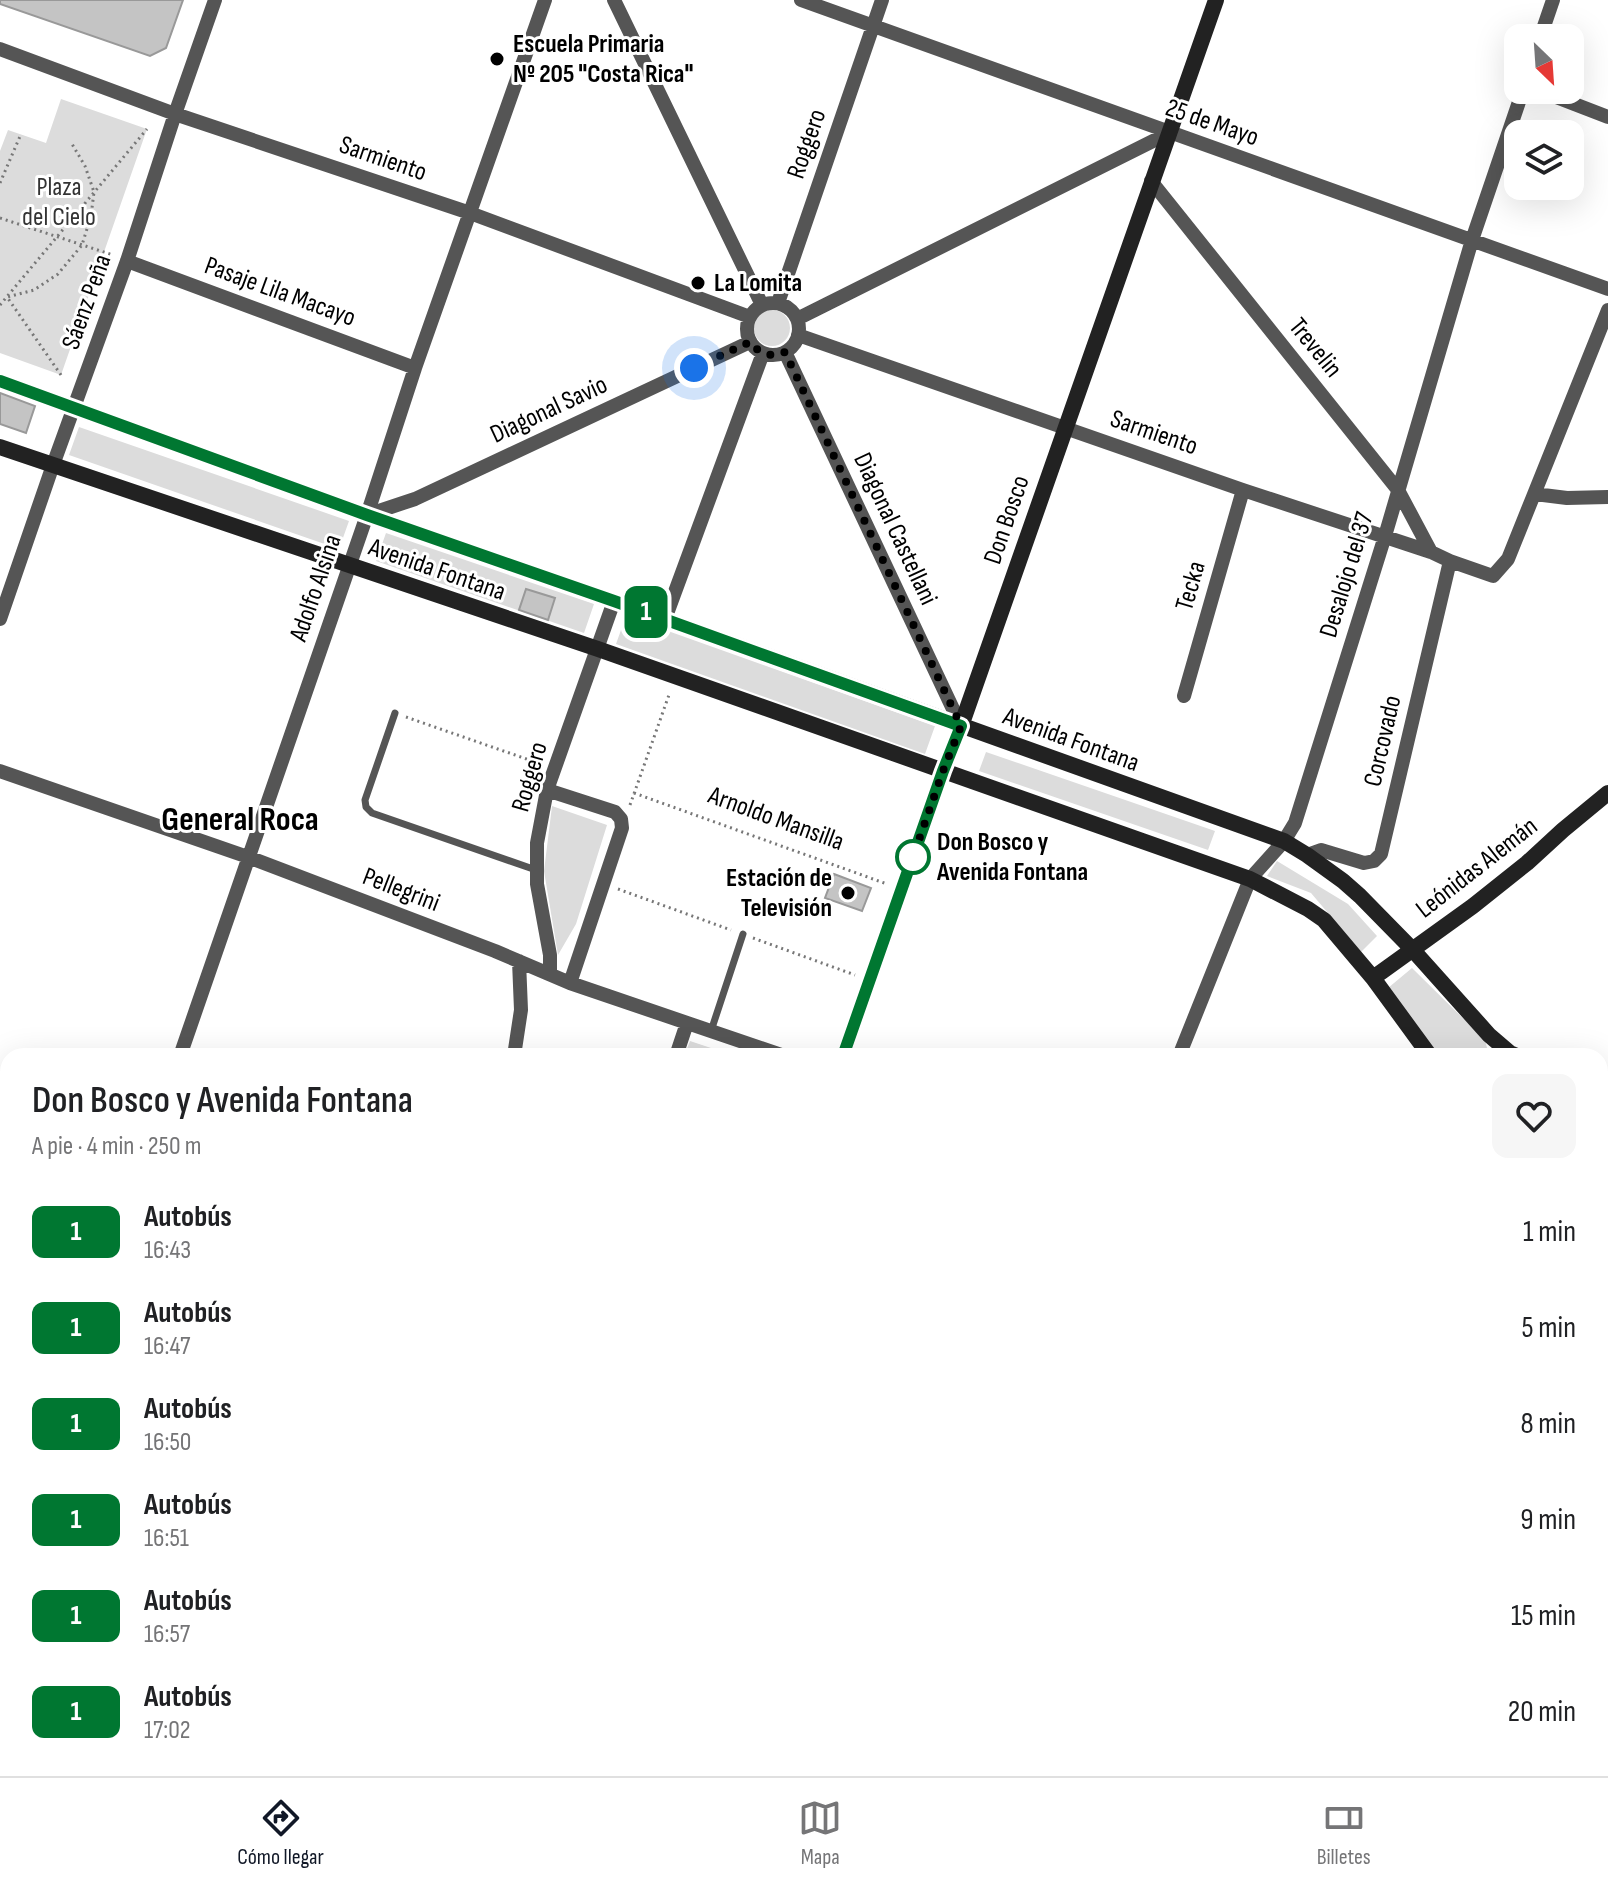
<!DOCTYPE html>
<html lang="es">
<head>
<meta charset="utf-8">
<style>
	:root { --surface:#fff; --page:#f6f6f6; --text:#202124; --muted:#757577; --line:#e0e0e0; --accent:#111827 }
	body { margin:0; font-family:"Sofia Sans Condensed",sans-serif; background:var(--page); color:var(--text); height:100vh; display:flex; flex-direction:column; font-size:30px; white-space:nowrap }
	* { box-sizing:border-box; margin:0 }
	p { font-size:26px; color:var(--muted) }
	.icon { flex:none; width:44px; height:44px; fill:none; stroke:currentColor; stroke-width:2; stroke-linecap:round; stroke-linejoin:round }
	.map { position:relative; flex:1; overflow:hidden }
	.sheet { position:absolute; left:0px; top:1048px; width:1608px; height:728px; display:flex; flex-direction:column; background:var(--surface); border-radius:24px 24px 0 0; box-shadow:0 8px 32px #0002 }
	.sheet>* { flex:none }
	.badge { padding:0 16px; border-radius:12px; font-size:28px; line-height:52px }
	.needle { width:52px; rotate:155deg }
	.tools { position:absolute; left:1504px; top:24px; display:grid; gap:16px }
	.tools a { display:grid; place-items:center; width:80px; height:80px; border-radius:16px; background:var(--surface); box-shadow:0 8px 32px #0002; font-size:40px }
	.you { position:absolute; width:40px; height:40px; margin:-20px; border:6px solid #fff; border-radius:50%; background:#1a73e8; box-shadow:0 0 0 12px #1a73e833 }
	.map>.badge { position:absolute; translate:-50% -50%; box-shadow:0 0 0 4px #fff }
	.round { display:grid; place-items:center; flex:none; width:84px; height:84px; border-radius:16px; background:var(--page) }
	.summary { display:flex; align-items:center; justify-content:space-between; height:136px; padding:0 32px }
	h1 { font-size:38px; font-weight:600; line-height:60px }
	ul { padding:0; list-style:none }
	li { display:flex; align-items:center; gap:24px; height:96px; padding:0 32px }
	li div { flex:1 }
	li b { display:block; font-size:30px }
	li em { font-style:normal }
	li .badge { min-width:88px; font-weight:700; text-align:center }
	.tab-bar { display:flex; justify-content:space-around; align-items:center; height:112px; border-top:2px solid var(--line); background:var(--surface); font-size:22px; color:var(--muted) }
	.tab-bar a { display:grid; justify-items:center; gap:4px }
	.tab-bar .current { color:var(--accent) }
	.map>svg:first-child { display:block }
</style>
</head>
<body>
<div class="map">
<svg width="1608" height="1776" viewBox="0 0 1608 1776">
	<rect width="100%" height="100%" fill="#fff"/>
	<!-- green -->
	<path fill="#dcdcdc" d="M61 99 147 129 61 375 0 353V151L8 130 46 143Z
		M754 328a18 18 0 1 1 36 0a18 18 0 1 1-36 0Z
		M79 427 349 521 339 549 69 455Z
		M386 533 594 604 584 633 376 561Z
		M626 616 935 726 925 754 616 644Z
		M986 752 1215 831 1208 850 979 771Z
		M552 806 607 825 576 924 558 955 544 871Z
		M1277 861 1348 904 1377 936 1361 952 1311 893 1267 876Z
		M1412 968 1485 1040 1489 1056H1435L1388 988Z
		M690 1041 735 1056H684Z
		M1600 1097 1608 1101V1145L1600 1142Z"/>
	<!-- building -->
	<path fill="#c4c4c4" stroke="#999" stroke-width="2" d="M0 0H183L166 48 150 56 0 4Z
		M0 393 35 406 26 433 0 424Z
		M526 589 555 598 548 620 519 610Z
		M834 874 871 888 862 911 825 898Z"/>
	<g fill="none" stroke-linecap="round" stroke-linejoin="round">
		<!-- path -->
		<path stroke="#777" stroke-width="3" stroke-dasharray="2 4" stroke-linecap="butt" d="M0 183 21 134
			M0 218 113 255
			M0 305 147 129
			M61 375 7 297 34 290 58 274 82 245 91 216 94 192 85 166 72 144
			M406 717 538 763
			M634 793 887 884
			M630 805 670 692
			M618 889 731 930
			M753 938 855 975"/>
		<!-- lane -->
		<path stroke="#555" stroke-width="7" d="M395 713 365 800 366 807 372 813 536 870
			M711 1031 743 934"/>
		<!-- street -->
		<path stroke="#555" stroke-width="14" d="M614 0 762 305
			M801 0 1608 289
			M1540 38 1553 0
			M0 49 175 114 470 213 750 317
			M1538 90 1608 117
			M1151 181 1398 490 1431 552
			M127 261 415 368
			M747 329a26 26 0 1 1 52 0a26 26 0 1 1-52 0Z
			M778 303 882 0
			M797 319 1169 133
			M798 335 1243 490 1431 552 1450 561 1493 576 1508 559 1608 310
			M785 352 961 726
			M1535 494 1567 498 1608 497
			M367 515 415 499 750 342
			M0 619 53 465 127 261 175 114 215 0
			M665 619 763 353
			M1184 696 1243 490
			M0 771 248 857 495 951 570 983 784 1056
			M547 790 615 812 621 819 622 828 570 983
			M1307 855 1321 850 1364 863 1374 861 1381 854 1450 561
			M550 973V955L537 884V843L547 790 614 601
			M180 1056 367 515 415 368 545 0
			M514 1056 521 1010 519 961
			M676 1056 687 1023
			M1179 1056 1250 879 1284 841 1295 823 1385 536 1472 240 1523 90
			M0 1105 8 1108
			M1600 1342 1608 1345
			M0 1439 8 1442
			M0 1567 8 1545
			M941 1768 963 1776
			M0 1774 6 1776
			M202 1776 205 1768
			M694 1776 697 1768
			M802 1776 805 1768
			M918 1776 921 1768
			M1086 1776 1089 1768
			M1253 1776 1256 1768"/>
		<!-- secondary -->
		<path stroke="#222" stroke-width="16" d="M0 381 367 515 614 601 1284 841 1307 855 1343 881 1360 896 1412 949 1489 1035 1510 1053 1517 1056
			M0 447 598 649 1250 879 1308 909 1324 920 1373 978 1430 1056
			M1373 978 1473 906 1527 863 1563 830 1608 793
			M843 1056 943 771 961 726 1216 0
			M1600 1089 1608 1092
			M1600 1152 1608 1155
			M592 1776 595 1768"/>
		<!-- rail -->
		<path stroke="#000" stroke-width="5" stroke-dasharray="12 4 2 4" stroke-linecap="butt" d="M387 1776 389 1771"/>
	</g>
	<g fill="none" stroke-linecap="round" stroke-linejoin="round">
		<!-- line casing -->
		<g stroke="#fff" stroke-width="18">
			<path id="line" d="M0 381 367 515 614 601 961 726 943 771 843 1056"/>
		</g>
		<!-- line -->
		<use href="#line" stroke="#007731" stroke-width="12"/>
		<!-- walk -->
		<path stroke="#000" stroke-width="8" stroke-dasharray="0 14.4" d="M694 368 750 342C759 354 771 358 785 352L961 726 943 771 913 857"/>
	</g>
	<!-- markers -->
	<g fill="#000" stroke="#fff" stroke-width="3">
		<circle cx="497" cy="59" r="8"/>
		<circle cx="698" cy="283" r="8"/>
		<circle cx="848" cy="893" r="8"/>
	</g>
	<circle fill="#fff" stroke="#007731" stroke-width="4" cx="913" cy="857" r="16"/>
	<g text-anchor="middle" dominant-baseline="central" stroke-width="6" stroke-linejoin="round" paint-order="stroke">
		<!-- poi labels -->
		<g font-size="26" font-weight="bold" fill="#000" stroke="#fff" text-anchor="start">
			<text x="513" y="44">Escuela Primaria<tspan x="513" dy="30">Nº 205 "Costa Rica"</tspan></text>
			<text x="714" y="283">La Lomita</text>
			<text x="832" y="878" text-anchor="end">Estación de<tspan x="832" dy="30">Televisión</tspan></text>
		</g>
		<!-- street labels -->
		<g font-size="26" fill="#000" stroke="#fff">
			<text transform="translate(1212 123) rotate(19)">25 de Mayo</text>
			<text transform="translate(807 144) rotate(-71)">Roggero</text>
			<text transform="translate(383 159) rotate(19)">Sarmiento</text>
			<text transform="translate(280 292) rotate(20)">Pasaje Lila Macayo</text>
			<text transform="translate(87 302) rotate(-70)">Sáenz Peña</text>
			<text transform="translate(1315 348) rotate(51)">Trevelin</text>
			<text transform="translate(549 410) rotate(-25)">Diagonal Savio</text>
			<text transform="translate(1154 433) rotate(19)">Sarmiento</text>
			<text transform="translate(1007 520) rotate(-71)">Don Bosco</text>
			<text transform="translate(895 529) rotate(65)">Diagonal Castellani</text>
			<text transform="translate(437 570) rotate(19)">Avenida Fontana</text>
			<text transform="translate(1347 575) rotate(-73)">Desalojo del 37</text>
			<text transform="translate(1191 586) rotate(-74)">Tecka</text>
			<text transform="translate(316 588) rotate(-71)">Adolfo Alsina</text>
			<text transform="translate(1071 740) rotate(20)">Avenida Fontana</text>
			<text transform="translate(1383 741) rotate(-77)">Corcovado</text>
			<text transform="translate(530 777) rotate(-74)">Roggero</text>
			<text transform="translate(776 819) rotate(20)">Arnoldo Mansilla</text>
			<text transform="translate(1477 868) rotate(-38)">Leónidas Alemán</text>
			<text transform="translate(401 890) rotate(21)">Pellegrini</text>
		</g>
		<!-- park labels -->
		<g font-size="26" fill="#333" stroke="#fff">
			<text x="59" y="187">Plaza<tspan x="59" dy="30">del Cielo</tspan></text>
		</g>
		<!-- stop labels -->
		<g font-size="26" font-weight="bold" fill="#000" stroke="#fff" text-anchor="start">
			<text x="937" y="842">Don Bosco y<tspan x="937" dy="30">Avenida Fontana</tspan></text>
		</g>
		<!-- district labels -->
		<g font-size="34" font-weight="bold" fill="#000" stroke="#fff">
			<text x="240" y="819">General Roca</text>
		</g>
	</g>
</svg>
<div class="tools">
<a><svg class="needle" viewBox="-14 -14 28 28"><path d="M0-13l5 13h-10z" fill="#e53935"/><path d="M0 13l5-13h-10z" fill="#757577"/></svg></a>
<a><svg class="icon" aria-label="layers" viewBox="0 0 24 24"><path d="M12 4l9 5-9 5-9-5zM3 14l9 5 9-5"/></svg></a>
</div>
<div class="you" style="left:694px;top:368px"></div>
<b class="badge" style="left:646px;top:612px;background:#007731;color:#fff">1</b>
<section class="sheet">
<div class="summary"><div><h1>Don Bosco y Avenida Fontana</h1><p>A pie · 4 min · 250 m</p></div><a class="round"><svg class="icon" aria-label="heart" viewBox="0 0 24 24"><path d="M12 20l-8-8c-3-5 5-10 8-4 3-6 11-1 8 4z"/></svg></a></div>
<ul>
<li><span class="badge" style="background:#007731;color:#fff">1</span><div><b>Autobús</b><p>16:43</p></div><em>1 min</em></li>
<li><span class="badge" style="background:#007731;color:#fff">1</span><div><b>Autobús</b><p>16:47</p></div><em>5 min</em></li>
<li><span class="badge" style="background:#007731;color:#fff">1</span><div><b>Autobús</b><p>16:50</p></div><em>8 min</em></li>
<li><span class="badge" style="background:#007731;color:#fff">1</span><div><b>Autobús</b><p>16:51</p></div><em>9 min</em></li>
<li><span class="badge" style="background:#007731;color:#fff">1</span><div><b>Autobús</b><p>16:57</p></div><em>15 min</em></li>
<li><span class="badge" style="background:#007731;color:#fff">1</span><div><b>Autobús</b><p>17:02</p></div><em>20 min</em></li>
</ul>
</section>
</div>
<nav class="tab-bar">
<a class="current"><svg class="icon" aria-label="directions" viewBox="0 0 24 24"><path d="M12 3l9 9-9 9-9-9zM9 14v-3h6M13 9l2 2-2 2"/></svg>Cómo llegar</a>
<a><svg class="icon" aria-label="map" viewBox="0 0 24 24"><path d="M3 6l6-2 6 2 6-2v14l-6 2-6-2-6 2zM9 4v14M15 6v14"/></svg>Mapa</a>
<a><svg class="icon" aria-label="tickets" viewBox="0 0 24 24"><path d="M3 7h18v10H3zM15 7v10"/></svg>Billetes</a>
</nav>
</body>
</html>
